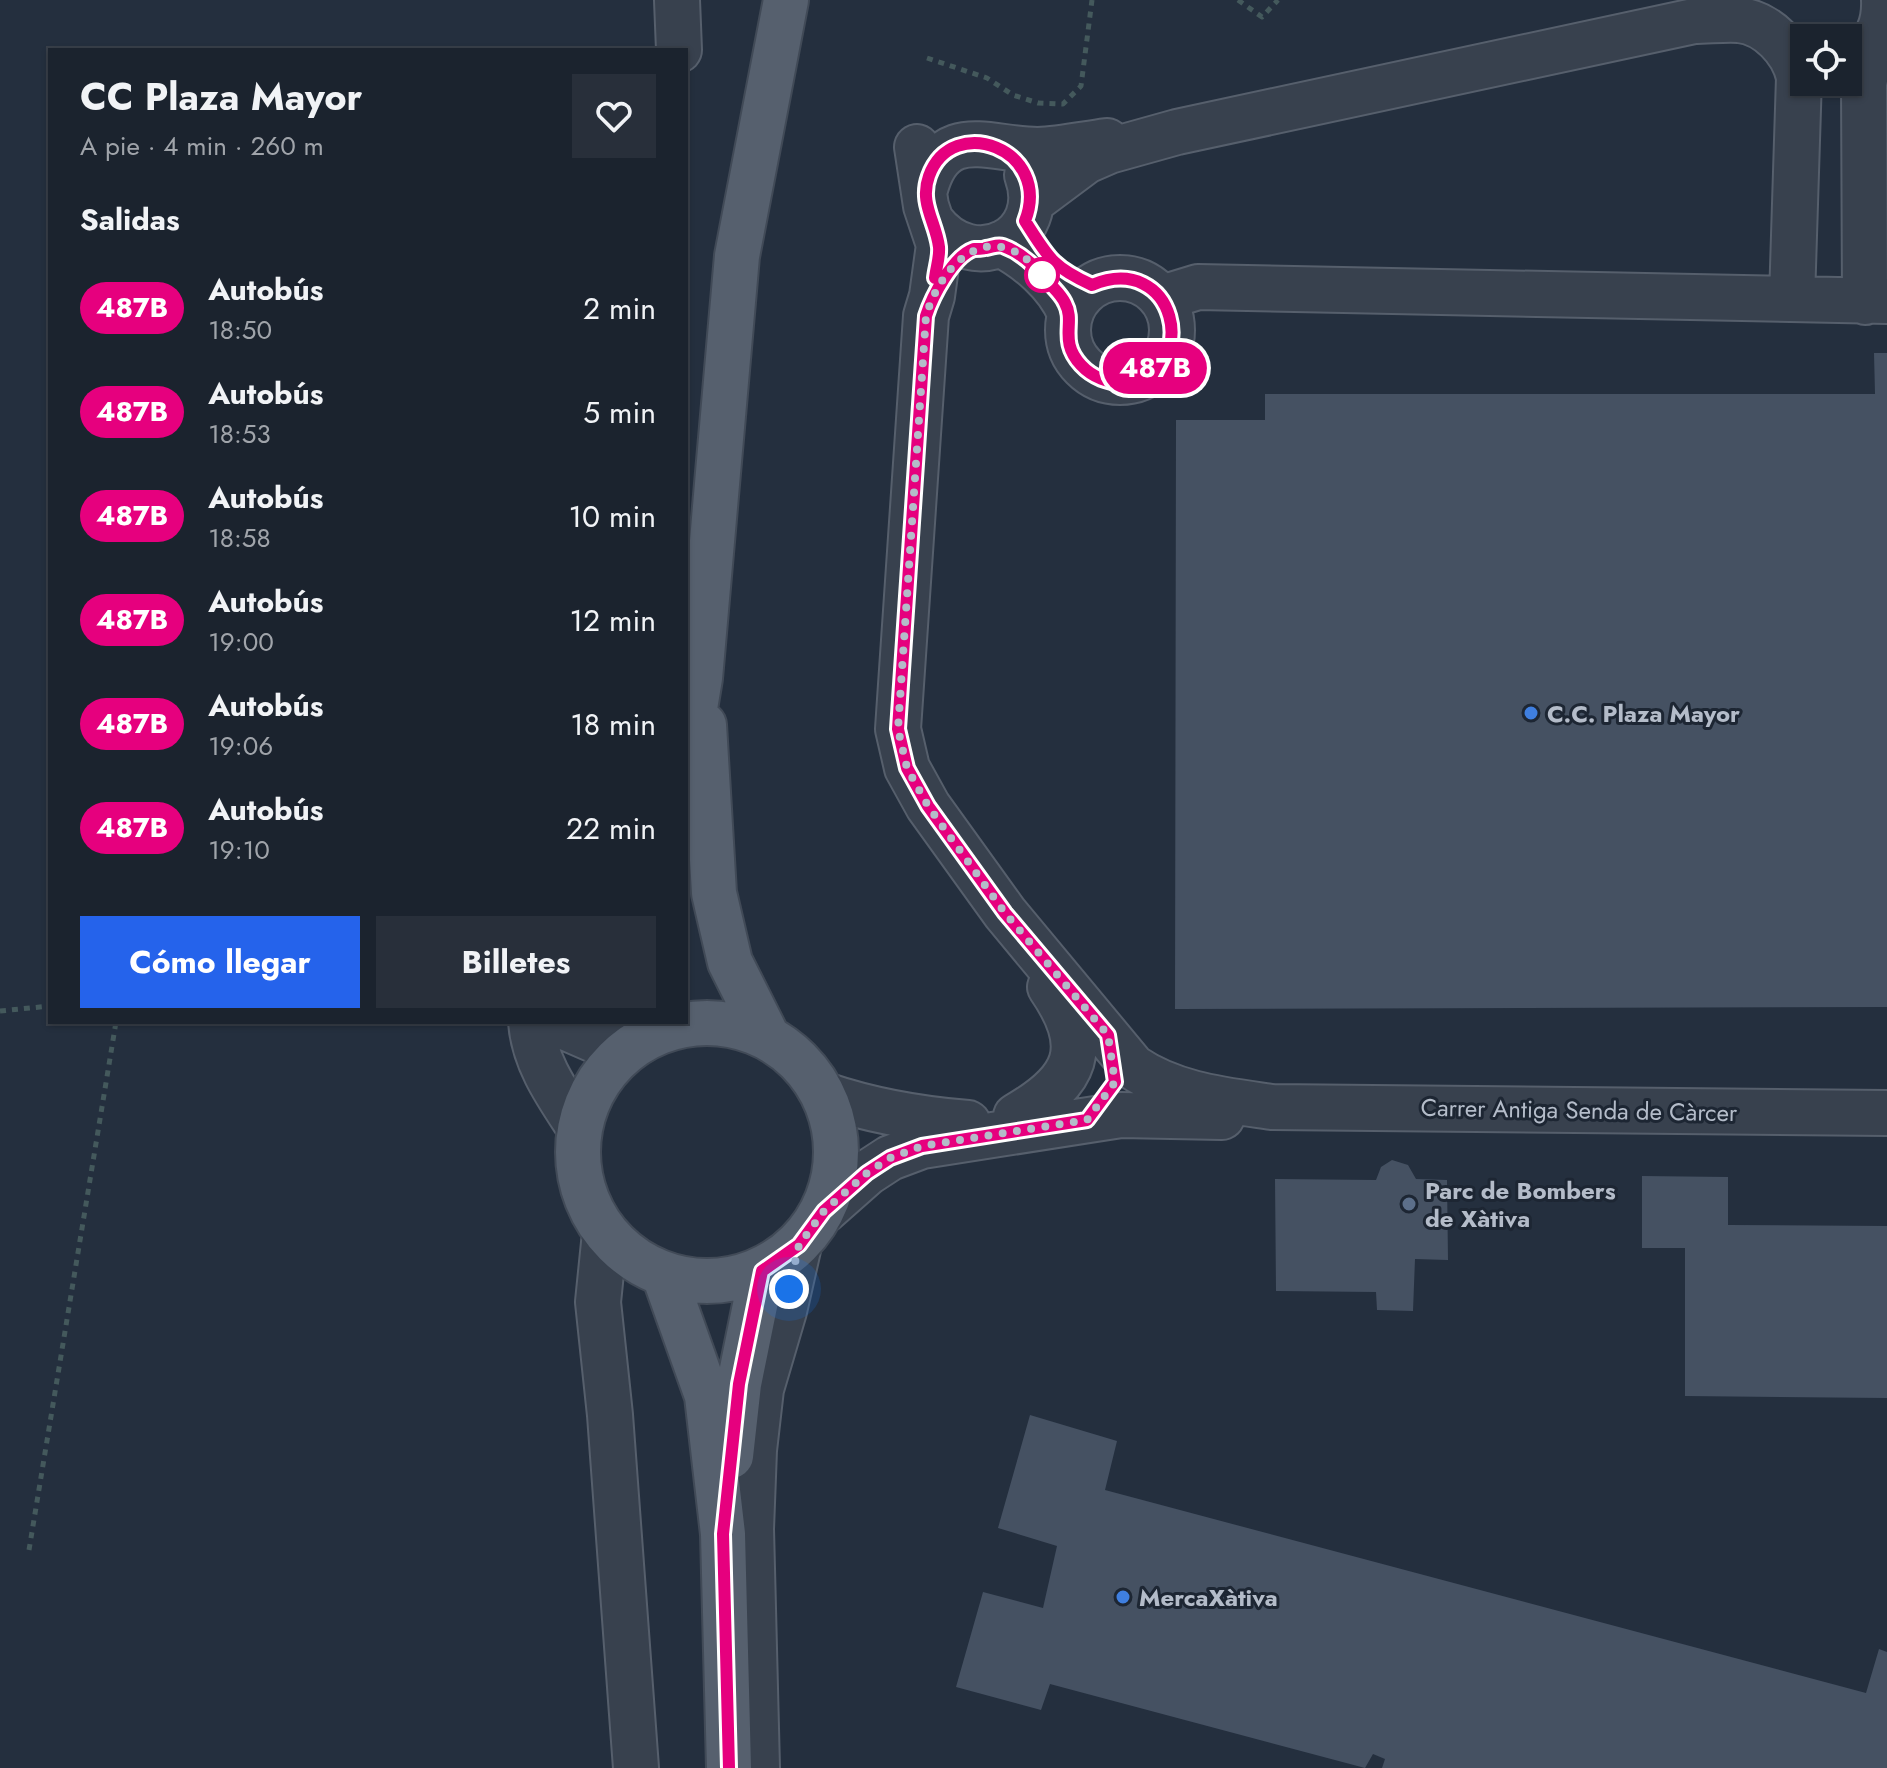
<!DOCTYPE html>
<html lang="es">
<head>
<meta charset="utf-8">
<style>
	:root { --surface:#1b232e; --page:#282f3a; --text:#f1f3f6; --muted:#a0a4aa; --line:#39404a; --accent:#2563eb }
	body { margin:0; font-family:Jost,sans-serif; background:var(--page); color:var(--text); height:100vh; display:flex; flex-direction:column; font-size:30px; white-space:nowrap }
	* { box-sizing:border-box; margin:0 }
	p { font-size:26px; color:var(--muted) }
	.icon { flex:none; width:44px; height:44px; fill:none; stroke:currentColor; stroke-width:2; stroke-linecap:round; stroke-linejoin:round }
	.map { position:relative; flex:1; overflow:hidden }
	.sheet { position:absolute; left:48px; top:48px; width:640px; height:976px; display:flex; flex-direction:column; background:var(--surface); border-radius:0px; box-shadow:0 2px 6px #0004,0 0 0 2px var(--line) }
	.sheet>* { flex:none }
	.badge { padding:0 16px; border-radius:26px; font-size:28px; line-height:52px }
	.tools { position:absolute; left:1790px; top:24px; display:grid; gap:16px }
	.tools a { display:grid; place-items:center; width:72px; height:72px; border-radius:0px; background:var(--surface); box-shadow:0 2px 6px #0004,0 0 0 2px var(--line); font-size:40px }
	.you { position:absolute; width:40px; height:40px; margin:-20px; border:6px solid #fff; border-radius:50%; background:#1a73e8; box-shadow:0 0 0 12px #1a73e833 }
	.map>.badge { position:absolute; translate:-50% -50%; box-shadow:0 0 0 4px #fff }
	h2 { padding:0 32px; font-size:30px; line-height:72px }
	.round { display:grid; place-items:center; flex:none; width:84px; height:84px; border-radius:0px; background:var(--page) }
	.headline { display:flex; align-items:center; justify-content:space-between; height:136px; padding:0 32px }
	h1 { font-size:38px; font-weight:700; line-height:60px }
	.action { display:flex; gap:16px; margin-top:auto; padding:16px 32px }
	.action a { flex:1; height:92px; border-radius:0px; background:var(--accent); color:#fff; font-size:32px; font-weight:700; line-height:92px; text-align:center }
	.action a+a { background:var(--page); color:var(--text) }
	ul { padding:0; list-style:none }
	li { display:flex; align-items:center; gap:24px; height:104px; padding:0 32px }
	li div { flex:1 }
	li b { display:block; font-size:30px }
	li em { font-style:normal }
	li .badge { min-width:88px; font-weight:700; text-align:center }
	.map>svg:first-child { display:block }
</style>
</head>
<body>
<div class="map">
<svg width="1887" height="1768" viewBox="0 0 1887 1768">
	<rect width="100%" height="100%" fill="#242f3e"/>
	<!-- building -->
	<path fill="#455162" d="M1874 353H1887V1007L1175 1009 1176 420H1265V394H1875Z
		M1392 1160 1408 1165 1416 1179 1447 1180 1448 1260 1415 1259 1413 1311 1377 1310 1376 1292 1276 1291 1275 1179 1376 1180 1381 1167Z
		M1642 1176 1728 1177V1225L1887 1226V1398L1685 1396V1248H1642Z
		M1030 1415 1117 1441 1105 1490 1866 1693 1879 1649 1887 1652V1768H1382L1385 1759 1373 1754 1365 1768 1050 1684 1041 1710 956 1687 983 1592 1043 1608 1057 1546 998 1528Z"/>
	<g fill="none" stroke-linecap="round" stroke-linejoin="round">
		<!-- minor casing -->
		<g stroke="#565f6c" stroke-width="48">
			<path id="minor" d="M677 0 679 50
				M1857 57C1877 42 1885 25 1884 0
				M917 147 926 206 939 245 932 296 926 316 898 729 907 768 928 806 1005 913 1133 1067C1174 1095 1224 1100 1272 1107L1887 1113
				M925 189C943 122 989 150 1038 150 1061 149 1084 144 1107 141
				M1031 202 1086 161 1109 151 1177 132 1694 21C1709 21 1724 19 1739 20 1768 23 1793 50 1799 77L1792 299
				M932 222C974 277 1050 238 1027 175
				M1000 244C1029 259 1057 283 1070 313
				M1068 330a52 52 0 1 1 104 0a52 52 0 1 1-104 0Z
				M1162 298 1198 287 1887 301
				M1865 302 1864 83 1874 42 1887 37
				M531 1022C534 1062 558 1095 579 1127
				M553 1022 599 1042 629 1048
				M825 1095C872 1111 918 1119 968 1123
				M1016 1116C1077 1081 1092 1048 1050 987
				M824 1211 867 1173 890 1158 922 1146 1121 1115 1222 1117
				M605 1233 598 1302 610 1415 636 1768
				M757 1768 751 1529 754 1450 761 1389 784 1311 799 1245"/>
		</g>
		<!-- major casing -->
		<g stroke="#414a57" stroke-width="48">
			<path id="major" d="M704 725 714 893 730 962 767 1036
				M686 763 700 678 737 256 786 0
				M578 1152a129 129 0 1 1 258 0a129 129 0 1 1-258 0Z
				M664 1275 707 1396 723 1534 729 1768
				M731 1456 739 1384 762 1271"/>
		</g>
		<!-- path -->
		<path stroke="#44595c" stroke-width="5" stroke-dasharray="6 6" stroke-linecap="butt" d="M1238 0 1262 17 1278 0
			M927 58 987 78 1013 95 1038 103 1063 104 1081 86 1092 0
			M0 1011 50 1006
			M29 1550 116 1022"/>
		<!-- minor -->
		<use href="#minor" stroke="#38414e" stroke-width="44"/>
		<!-- major -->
		<use href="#major" stroke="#56606e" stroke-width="44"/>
	</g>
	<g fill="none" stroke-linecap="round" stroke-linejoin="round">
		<!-- line casing -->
		<g stroke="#fff" stroke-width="18">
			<path id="line" d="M729 1768 723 1534 739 1384 762 1271 799 1245 824 1211 867 1173 890 1158 922 1146 1087 1120 1115 1082 1108 1035 1005 913 928 806 907 768 898 729 926 316C932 297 953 256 974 249 975 249 985 249 986 248 993 247 997 244 1003 246 1020 252 1035 266 1046 279 1052 287 1061 294 1065 303 1076 323 1058 340 1081 365 1092 377 1109 384 1125 382 1204 371 1175 250 1092 285 1052 267 1048 257 1025 221 1053 149 952 112 929 176 919 203 936 222 939 247 940 257 936 268 935 278"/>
		</g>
		<!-- line -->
		<use href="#line" stroke="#e6007e" stroke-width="12"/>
		<!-- walk -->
		<path stroke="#b4bcc9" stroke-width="8" stroke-dasharray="0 14.4" d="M789 1289 799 1245 824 1211 867 1173 890 1158 922 1146 1087 1120 1115 1082 1108 1035 1005 913 928 806 907 768 898 729 926 316C943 259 994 215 1042 275"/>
	</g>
	<!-- markers -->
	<circle fill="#fff" stroke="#e6007e" stroke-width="4" cx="1042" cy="275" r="16"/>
	<g fill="#3f7fe0" stroke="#1d2633" stroke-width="3">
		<circle cx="1531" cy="713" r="8"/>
		<circle cx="1123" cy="1597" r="8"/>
	</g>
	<circle fill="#5c6f8a" stroke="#1d2633" stroke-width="3" cx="1409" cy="1204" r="8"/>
	<g text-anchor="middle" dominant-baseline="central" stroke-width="6" stroke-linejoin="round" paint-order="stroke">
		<!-- poi labels -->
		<g font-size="24" font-weight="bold" fill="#b4bcc9" stroke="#1d2633" text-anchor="start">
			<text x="1547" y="713">C.C. Plaza Mayor</text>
			<text x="1425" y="1190">Parc de Bombers<tspan x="1425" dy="28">de Xàtiva</tspan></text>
			<text x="1139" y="1597">MercaXàtiva</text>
		</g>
		<!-- street labels -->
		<g font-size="24" fill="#b4bcc9" stroke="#1d2633">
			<text transform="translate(1579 1110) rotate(1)">Carrer Antiga Senda de Càrcer</text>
		</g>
	</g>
</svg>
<div class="tools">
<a><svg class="icon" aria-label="locate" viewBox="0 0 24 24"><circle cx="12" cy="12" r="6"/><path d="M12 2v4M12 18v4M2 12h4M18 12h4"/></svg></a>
</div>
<div class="you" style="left:789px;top:1289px"></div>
<b class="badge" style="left:1155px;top:368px;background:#e6007e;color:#fff">487B</b>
<section class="sheet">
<div class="headline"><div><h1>CC Plaza Mayor</h1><p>A pie · 4 min · 260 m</p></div><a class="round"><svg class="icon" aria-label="heart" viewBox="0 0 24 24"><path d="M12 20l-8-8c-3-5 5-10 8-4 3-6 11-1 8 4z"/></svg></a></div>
<h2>Salidas</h2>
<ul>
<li><span class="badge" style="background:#e6007e;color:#fff">487B</span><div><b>Autobús</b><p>18:50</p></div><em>2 min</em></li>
<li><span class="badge" style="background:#e6007e;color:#fff">487B</span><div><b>Autobús</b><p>18:53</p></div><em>5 min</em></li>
<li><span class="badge" style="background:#e6007e;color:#fff">487B</span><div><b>Autobús</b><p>18:58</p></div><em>10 min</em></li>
<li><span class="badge" style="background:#e6007e;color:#fff">487B</span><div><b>Autobús</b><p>19:00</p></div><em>12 min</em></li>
<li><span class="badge" style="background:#e6007e;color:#fff">487B</span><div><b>Autobús</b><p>19:06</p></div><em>18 min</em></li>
<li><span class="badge" style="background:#e6007e;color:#fff">487B</span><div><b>Autobús</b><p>19:10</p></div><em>22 min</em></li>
</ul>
<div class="action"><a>Cómo llegar</a><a>Billetes</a></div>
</section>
</div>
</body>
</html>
